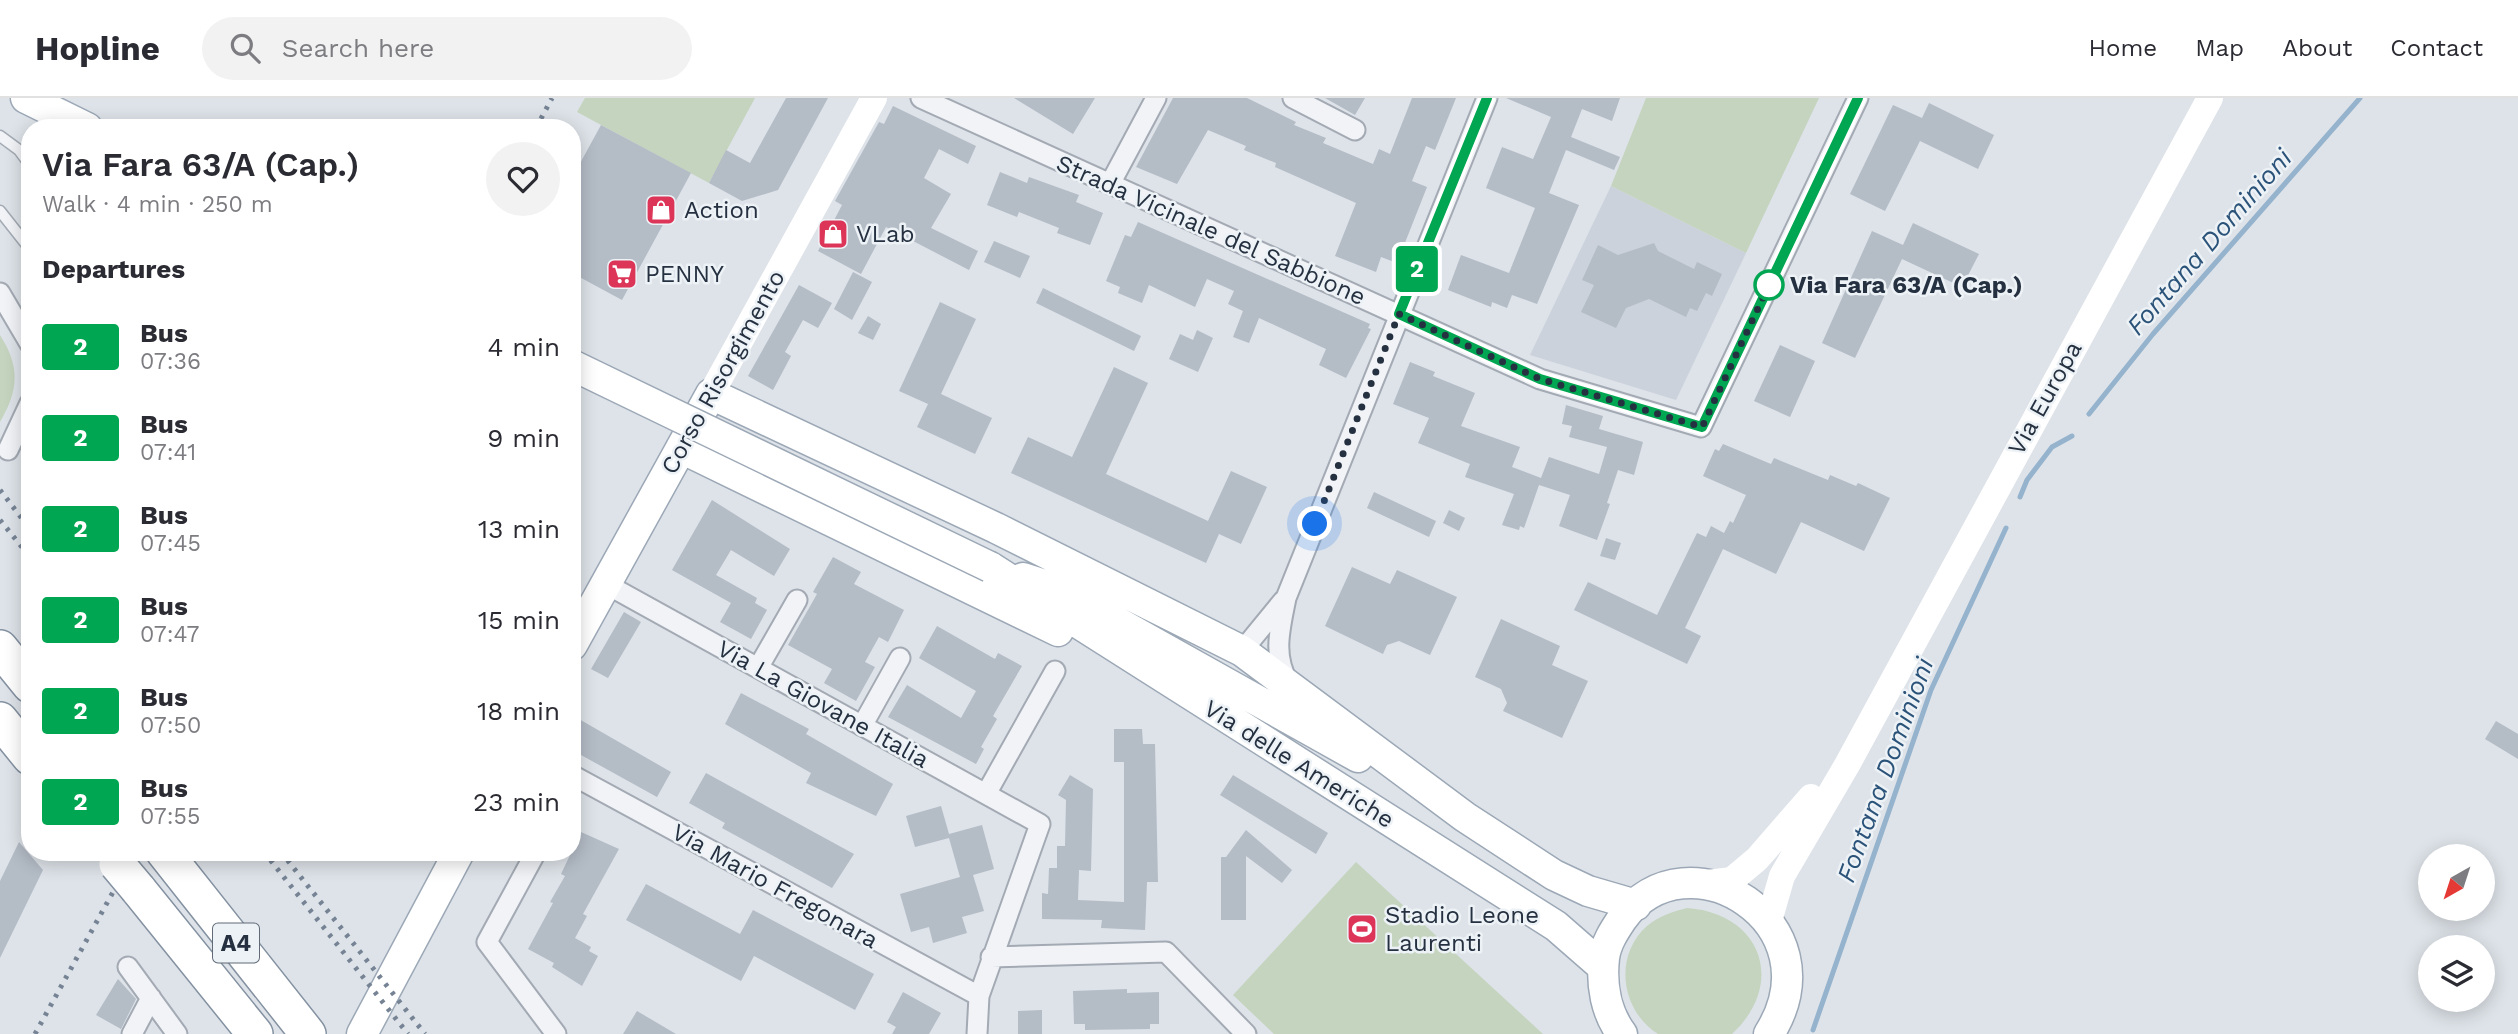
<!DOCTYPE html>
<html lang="en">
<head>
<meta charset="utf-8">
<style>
	:root { --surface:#fff; --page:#f2f2f3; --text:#2b2b33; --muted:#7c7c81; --line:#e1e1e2 }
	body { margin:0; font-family:"Work Sans",sans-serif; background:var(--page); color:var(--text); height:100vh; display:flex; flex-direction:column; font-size:26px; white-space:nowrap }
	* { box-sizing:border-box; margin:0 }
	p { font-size:23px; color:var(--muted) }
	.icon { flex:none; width:38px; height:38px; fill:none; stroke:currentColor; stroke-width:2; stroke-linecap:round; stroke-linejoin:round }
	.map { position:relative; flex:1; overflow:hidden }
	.details { position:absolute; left:21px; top:21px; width:560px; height:742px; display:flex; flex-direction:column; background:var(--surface); border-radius:28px; box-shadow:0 4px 18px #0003 }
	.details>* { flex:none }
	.badge { padding:0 14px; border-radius:5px; font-size:24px; line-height:46px }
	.needle { width:46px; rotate:219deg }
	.tools { position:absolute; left:2418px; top:746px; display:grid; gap:14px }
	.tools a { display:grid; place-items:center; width:77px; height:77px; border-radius:50%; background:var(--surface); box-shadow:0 4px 18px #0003; font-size:35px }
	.you { position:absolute; width:35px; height:35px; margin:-18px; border:5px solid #fff; border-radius:50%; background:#1a73e8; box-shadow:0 0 0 10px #1a73e833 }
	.map>.badge { position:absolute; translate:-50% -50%; box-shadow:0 0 0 4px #fff }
	h2 { padding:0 21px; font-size:26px; line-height:63px }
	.round { display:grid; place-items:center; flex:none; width:74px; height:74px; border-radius:37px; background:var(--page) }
	.summary { display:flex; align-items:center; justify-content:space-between; height:119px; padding:0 21px }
	h1 { font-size:33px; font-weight:600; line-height:52px }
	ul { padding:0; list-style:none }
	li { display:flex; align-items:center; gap:21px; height:91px; padding:0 21px }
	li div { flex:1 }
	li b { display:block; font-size:26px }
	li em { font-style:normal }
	li .badge { min-width:77px; font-weight:700; text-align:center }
	header { display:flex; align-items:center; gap:42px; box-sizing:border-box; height:98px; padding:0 35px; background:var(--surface); border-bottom:2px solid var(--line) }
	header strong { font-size:33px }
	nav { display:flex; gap:38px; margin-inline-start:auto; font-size:24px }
	.search { width:490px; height:63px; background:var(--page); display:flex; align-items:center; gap:18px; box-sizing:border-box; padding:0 24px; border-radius:38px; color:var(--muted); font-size:26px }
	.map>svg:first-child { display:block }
</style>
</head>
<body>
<header>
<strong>Hopline</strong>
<div class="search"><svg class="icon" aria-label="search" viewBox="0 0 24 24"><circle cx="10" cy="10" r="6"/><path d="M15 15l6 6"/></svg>Search here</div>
<nav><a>Home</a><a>Map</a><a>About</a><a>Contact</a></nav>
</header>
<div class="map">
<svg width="2518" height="936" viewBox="0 0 2518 936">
	<rect width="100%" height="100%" fill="#dee3e9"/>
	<!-- built -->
	<path fill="#cbd2db" d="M1611 88 1746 155 1676 302 1530 257Z"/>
	<!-- green -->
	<path fill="#c5d4be" d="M585 0H755L709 85 577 14Z
		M1646 0H1819L1746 155 1611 88Z
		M0 237C20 268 19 292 0 324Z
		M1356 764 1543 936H1274L1233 897Z
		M1687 810C1761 815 1787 885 1732 936H1658C1621 913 1613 858 1647 828 1659 818 1672 814 1687 810Z"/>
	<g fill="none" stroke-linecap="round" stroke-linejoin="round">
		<!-- stream -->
		<path stroke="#95b3cd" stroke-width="5" d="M2089 316 2153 236 2360 0
			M2020 399 2027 382 2052 349 2072 338
			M1813 932 1931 592 2006 430"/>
	</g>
	<!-- building -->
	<path fill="#b4bcc6" d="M786 0H828L778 92 742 103 709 85 726 52 750 65Z
		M1014 0H1095L1073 36Z
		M1173 0H1247L1296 24 1294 27 1326 40 1323 45 1373 66 1379 51 1390 56 1412 0H1456L1435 52 1426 48 1412 83 1427 89 1397 165 1381 159 1376 174 1335 158 1356 105 1275 69 1276 65 1244 52 1246 48 1208 32 1177 86 1136 69Z
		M1325 0H1365L1355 17Z
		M1506 0H1620L1612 23 1582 11 1571 39 1620 59 1614 72 1566 52 1549 95 1579 107 1537 206 1512 197 1507 210 1492 204 1491 209 1448 192 1461 157 1509 175 1535 110 1486 90 1502 49 1533 61 1551 19Z
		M1929 5 1994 37 1978 71 1920 43 1885 113 1850 96 1893 7 1922 20Z
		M893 8 976 48 968 66 939 51 924 80 951 96 931 130 978 153 969 172 886 129 861 176 818 153 842 107 835 103 879 24 884 26Z
		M601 27 691 75 622 202 572 175V80Z
		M1000 74 1027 85 1029 79 1079 97 1076 104 1103 115 1090 147 1057 135 1059 130 1019 114 1017 119 987 107Z
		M1138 124 1370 226 1368 230 1371 231 1346 280 1319 267 1326 251 1259 220 1249 245 1233 239 1243 213 1228 206 1234 193 1207 181 1195 209 1149 187 1142 205 1118 195 1120 189 1106 183 1125 137 1131 139Z
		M1913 125 1979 156 1962 189 1902 161 1855 260 1822 245 1872 133 1903 147Z
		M994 143 1030 158 1020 180 984 164Z
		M1654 145 1658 153 1694 171 1697 164 1722 176 1712 198 1706 195 1697 213 1690 210 1686 219 1649 201 1626 210 1616 230 1581 214 1594 187 1582 182 1598 147 1618 157Z
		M853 174 872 184 852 222 834 211Z
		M799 187 832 205 818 230 803 222 785 254 791 258 773 292 748 278Z
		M1043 190 1141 238 1134 253 1036 205Z
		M940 204 976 221 941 296 992 320 975 356 917 329 928 306 899 293Z
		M868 218 881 226 873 242 858 235Z
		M1197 232 1213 240 1198 274 1169 261 1180 236 1193 242Z
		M1780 247 1815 263 1790 319 1754 303Z
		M1410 264 1435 274 1433 278 1475 295 1461 328 1520 349 1512 369 1541 380 1549 359 1599 376 1607 349 1569 339 1572 328 1562 326 1566 307 1603 318 1599 331 1643 344 1634 377 1618 372 1607 405 1610 406 1597 442 1559 428 1570 397 1539 387 1524 430 1520 428 1519 432 1502 427 1514 396 1465 379 1470 366 1418 345 1429 320 1393 306Z
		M1114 269 1148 285 1106 376 1208 423 1231 373 1267 389 1241 446 1219 436 1206 465 1011 375 1028 339 1072 359Z
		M1723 346 1771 366 1774 360 1828 382 1830 377 1856 388 1858 385 1890 400 1864 453 1801 424 1776 476 1723 451 1685 530 1701 538 1687 566 1574 512 1588 484 1657 517 1697 435 1706 439 1711 428 1724 435 1730 423 1733 425 1746 397 1703 378 1715 351 1719 353Z
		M1374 394 1436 423 1429 439 1367 410Z
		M712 402 790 451 774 478 731 452 716 477 757 500 755 505 767 512 751 541 720 524 731 505 672 472Z
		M1449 412 1465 420 1459 433 1443 425Z
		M1606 440 1621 445 1615 462 1600 458Z
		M833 459 861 474 854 486 904 512 888 544 879 539 865 564 875 569 856 603 824 585 832 571 788 547 817 496 813 494Z
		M1352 469 1390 486 1397 472 1457 499 1430 557 1399 543 1387 547 1383 556 1325 528Z
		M624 514 641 524 608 580 591 571Z
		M1501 521 1560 548 1552 567 1588 583 1562 640 1503 613 1507 605 1501 591 1475 579Z
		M937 528 995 561 998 555 1022 568 993 618 997 621 981 649 984 651 976 666 888 619 907 587 961 620 976 593 919 560Z
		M741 595 809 631 806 636 893 686 876 718 806 685 811 675 725 626Z
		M572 617 671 674 657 699 572 652Z
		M2496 623 2518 636V661L2485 641Z
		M1114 631H1142L1143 646H1155L1158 784H1147L1145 832 1101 830 1102 822 1042 821V795L1048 796 1049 770H1057V748H1065L1066 702 1058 697 1070 677 1093 691 1091 773 1079 772 1078 802 1124 804V664H1114Z
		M706 675 854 756 832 790 722 730 725 725 689 705Z
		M1233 677 1328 735 1316 756 1220 697Z
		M941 708 949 736 982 727 994 771 973 777 984 813 962 819 967 835 933 845 929 829 911 834 900 796 960 779 949 740 915 749 906 718Z
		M1246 732 1292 772 1282 785 1246 758V822H1221V759H1226Z
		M581 734 619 751 583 816 587 818 575 840 591 849 589 853 598 858 582 888 552 869 554 865 528 851 553 805 550 804 565 778 561 776Z
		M19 744 43 772 0 860V783Z
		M646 786 740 836 753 812 874 876 855 912 754 858 741 883 626 822Z
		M118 881 136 901 121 931 96 917Z
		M1127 891V895L1159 894V926H1150V931L1085 932V926H1074L1073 893Z
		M903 894 941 915 929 936H892L896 929 887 924Z
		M1042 912V936H1018V913Z
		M637 913 676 936H623Z"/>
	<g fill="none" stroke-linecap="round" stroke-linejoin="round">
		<!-- service casing -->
		<g stroke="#a3aab3" stroke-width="13">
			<path id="service" d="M0 38 19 52 30 67
				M0 113 30 151"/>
		</g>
		<!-- minor casing -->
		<g stroke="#a3aab3" stroke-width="23">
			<path id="minor" d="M921 0 1540 281 1701 329 1858 0
				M1293 0 1355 32
				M1110 86 1156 0
				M0 195 30 246
				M8 352 30 305
				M606 486 1040 726 979 898 977 936
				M1242 553 1283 503
				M758 570 797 502
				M1289 586C1272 557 1280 531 1286 500L1487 0
				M862 628 900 560
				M572 677 979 898
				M986 696 1055 573
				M536 754 487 844 556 936
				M991 859 1166 854 1246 936
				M128 869 177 936
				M132 936 151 900"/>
		</g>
		<!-- primary casing -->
		<g stroke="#9ca8b6" stroke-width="33">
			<path id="primary" d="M26 0 87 30
				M681 350 1058 533
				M990 469 1556 828 1603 869
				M1023 480 1060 492 1358 659
				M572 547 711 296 996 430 1242 553 1465 719 1554 777 1588 793 1636 807
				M362 936 459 754
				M1622 936C1606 915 1601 887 1604 860 1606 845 1614 833 1622 821 1687 731 1839 825 1769 936"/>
		</g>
		<!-- motorway casing -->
		<g stroke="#8491a1" stroke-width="38">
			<path id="motorway" d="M0 550 30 587
				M0 622 30 659
				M164 754 308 936
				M138 791 255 936"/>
		</g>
		<!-- service -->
		<use href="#service" stroke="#f1f3f7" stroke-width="10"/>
		<!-- minor -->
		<use href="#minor" stroke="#f1f3f7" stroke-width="19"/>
		<!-- secondary -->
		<path stroke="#fff" stroke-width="26" d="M711 296 874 0
			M1700 786 1732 782 1757 761 1811 699
			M1769 823 1782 778 1847 667 2210 0"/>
		<!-- primary -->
		<use href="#primary" stroke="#fff" stroke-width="30"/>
		<!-- motorway -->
		<use href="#motorway" stroke="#fff" stroke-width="35"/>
		<!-- rail -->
		<path stroke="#758394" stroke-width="5" stroke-dasharray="3.5 7" stroke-linecap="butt" d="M536 30 552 0
			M0 392 30 431
			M0 422 30 459
			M264 754 408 936
			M281 754 425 936
			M35 936 135 754"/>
		<!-- primary-bridge casing -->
		<g stroke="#9ca8b6" stroke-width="33" stroke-linecap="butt">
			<path id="primary-bridge" d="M572 267 990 469"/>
		</g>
		<!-- motorway-bridge casing -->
		<g stroke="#8491a1" stroke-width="38" stroke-linecap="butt">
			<path id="motorway-bridge" d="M117 766 138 791"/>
		</g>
		<!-- primary-bridge -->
		<use href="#primary-bridge" stroke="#fff" stroke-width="30"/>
		<!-- motorway-bridge -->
		<use href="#motorway-bridge" stroke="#fff" stroke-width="35"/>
	</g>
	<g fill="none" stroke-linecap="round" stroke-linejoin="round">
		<!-- line casing -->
		<g stroke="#fff" stroke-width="16">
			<path id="line" d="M1487 0 1399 216 1540 281 1702 329 1858 0"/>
		</g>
		<!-- line -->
		<use href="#line" stroke="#00a651" stroke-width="10"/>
		<!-- walk -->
		<path stroke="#253141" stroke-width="7" stroke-dasharray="0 12.6" d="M1315 426 1399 216 1540 281 1702 329 1769 187"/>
	</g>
	<!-- icons -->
	<defs>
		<g id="shop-square" transform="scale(1.575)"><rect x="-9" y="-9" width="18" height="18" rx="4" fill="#dc3558" stroke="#edf2f6"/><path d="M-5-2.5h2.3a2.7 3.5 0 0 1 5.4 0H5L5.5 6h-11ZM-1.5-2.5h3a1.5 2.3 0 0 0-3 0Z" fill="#fff"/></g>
		<g id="supermarket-square" transform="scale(1.575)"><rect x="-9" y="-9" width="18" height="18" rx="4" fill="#dc3558" stroke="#edf2f6"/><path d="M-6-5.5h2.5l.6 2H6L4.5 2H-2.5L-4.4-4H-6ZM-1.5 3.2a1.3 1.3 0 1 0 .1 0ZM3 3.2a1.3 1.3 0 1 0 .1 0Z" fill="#fff"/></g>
		<g id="stadium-square" transform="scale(1.575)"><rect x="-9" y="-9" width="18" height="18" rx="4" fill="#dc3558" stroke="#edf2f6"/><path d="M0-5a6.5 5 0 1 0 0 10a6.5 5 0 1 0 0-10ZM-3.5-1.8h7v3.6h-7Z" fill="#fff"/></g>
	</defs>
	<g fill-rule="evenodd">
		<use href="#shop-square" x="661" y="112"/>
		<use href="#shop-square" x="833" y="136"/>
		<use href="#supermarket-square" x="622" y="176"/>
		<use href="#stadium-square" x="1362" y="831"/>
	</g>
	<!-- markers -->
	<circle fill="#fff" stroke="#00a651" stroke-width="3.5" cx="1769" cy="187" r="14"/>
	<g text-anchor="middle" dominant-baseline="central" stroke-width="5" stroke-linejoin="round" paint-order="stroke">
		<!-- shield labels -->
		<rect fill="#edf2f6" stroke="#616b77" stroke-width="2" x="213" y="825.5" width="46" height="39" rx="5"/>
		<g font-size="23" font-weight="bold" fill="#253141">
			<text x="236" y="845">A4</text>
		</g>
		<!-- poi labels -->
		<g font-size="24" fill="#253141" stroke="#edf2f6" text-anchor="start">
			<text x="684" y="112">Action</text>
			<text x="856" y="136">VLab</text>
			<text x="645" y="176">PENNY</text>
			<text x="1385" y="817">Stadio Leone<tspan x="1385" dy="28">Laurenti</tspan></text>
		</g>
		<!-- street labels -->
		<g font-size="24" fill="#253141" stroke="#edf2f6">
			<text transform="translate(1211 132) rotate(24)">Strada Vicinale del Sabbione</text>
			<text transform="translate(723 274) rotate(-61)">Corso Risorgimento</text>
			<text transform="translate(2045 300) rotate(-61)">Via Europa</text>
			<text transform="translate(823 606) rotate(29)">Via La Giovane Italia</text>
			<text transform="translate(1299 666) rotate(32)">Via delle Americhe</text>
			<text transform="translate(775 788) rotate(29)">Via Mario Fregonara</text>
		</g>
		<!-- stop labels -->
		<g font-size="24" font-weight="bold" fill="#253141" stroke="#edf2f6" text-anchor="start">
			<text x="1790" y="187">Via Fara 63/A (Cap.)</text>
		</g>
		<!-- water labels -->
		<g font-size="26" font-style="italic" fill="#2b5379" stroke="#edf2f6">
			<text transform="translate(2209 144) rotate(-49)">Fontana Dominioni</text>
			<text transform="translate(1885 672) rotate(-70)">Fontana Dominioni</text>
		</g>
	</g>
</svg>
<div class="tools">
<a><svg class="needle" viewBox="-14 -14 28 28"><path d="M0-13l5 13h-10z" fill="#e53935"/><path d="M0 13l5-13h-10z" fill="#7c7c81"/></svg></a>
<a><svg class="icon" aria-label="layers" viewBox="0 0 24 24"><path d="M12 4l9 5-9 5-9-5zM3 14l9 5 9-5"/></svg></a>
</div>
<div class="you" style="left:1315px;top:426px"></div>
<b class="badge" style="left:1417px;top:171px;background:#00a651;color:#fff">2</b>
<section class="details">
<div class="summary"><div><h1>Via Fara 63/A (Cap.)</h1><p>Walk · 4 min · 250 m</p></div><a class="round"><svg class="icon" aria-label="heart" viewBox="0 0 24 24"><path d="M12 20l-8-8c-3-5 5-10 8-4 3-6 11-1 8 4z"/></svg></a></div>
<h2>Departures</h2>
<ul>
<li><span class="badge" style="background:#00a651;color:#fff">2</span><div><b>Bus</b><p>07:36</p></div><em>4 min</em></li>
<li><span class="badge" style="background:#00a651;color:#fff">2</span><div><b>Bus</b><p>07:41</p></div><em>9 min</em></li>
<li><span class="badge" style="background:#00a651;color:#fff">2</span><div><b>Bus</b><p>07:45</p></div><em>13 min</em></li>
<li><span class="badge" style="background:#00a651;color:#fff">2</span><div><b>Bus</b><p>07:47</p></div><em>15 min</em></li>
<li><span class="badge" style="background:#00a651;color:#fff">2</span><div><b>Bus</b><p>07:50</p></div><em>18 min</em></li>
<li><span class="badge" style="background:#00a651;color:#fff">2</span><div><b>Bus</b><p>07:55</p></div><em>23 min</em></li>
</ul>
</section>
</div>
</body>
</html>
